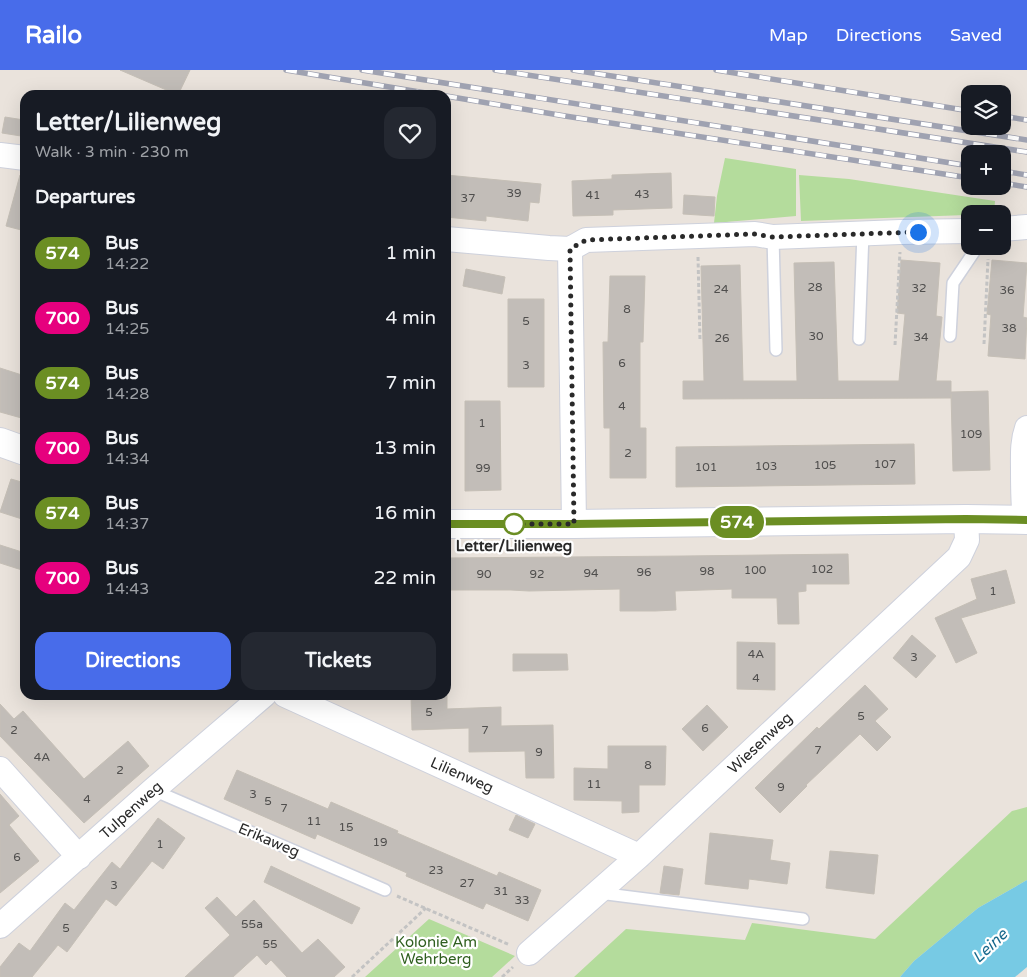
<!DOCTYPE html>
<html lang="en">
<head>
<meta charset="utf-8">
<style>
	:root { --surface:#171b24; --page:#242831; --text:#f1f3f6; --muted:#9ea1a6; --accent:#486cea }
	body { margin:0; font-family:"Varela Round",sans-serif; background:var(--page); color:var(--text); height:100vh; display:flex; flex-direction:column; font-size:19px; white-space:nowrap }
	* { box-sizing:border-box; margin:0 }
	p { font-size:16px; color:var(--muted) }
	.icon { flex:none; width:28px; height:28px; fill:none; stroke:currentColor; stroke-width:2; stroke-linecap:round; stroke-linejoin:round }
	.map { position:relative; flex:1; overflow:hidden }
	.side { position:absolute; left:20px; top:20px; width:431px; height:610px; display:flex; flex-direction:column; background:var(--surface); border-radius:15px; box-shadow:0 5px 20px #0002 }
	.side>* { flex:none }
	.badge { padding:0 10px; border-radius:16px; font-size:18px; line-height:32px }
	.fabs { position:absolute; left:961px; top:15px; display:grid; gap:10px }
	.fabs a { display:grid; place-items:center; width:50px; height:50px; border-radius:10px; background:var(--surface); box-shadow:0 5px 20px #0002; font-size:25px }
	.you { position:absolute; width:25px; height:25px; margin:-12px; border:4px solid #fff; border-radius:50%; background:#1a73e8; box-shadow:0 0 0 8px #1a73e833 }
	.map>.badge { position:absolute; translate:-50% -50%; box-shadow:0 0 0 2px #fff }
	h2 { padding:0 15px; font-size:19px; line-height:45px }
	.round { display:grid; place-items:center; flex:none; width:52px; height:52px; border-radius:15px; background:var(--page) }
	.head { display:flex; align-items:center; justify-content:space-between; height:85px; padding:0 15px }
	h1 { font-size:24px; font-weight:700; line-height:38px }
	.button { display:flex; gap:10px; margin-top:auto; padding:10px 15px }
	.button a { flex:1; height:58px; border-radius:15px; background:var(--accent); color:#fff; font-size:20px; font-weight:700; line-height:58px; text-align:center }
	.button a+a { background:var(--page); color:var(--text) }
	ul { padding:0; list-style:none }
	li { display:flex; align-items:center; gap:15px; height:65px; padding:0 15px }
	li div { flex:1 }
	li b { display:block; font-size:19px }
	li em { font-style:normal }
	li .badge { min-width:55px; font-weight:700; text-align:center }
	header { display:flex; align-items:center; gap:30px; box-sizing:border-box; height:70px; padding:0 25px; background:var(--accent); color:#fff }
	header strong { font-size:24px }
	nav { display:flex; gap:28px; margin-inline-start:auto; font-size:18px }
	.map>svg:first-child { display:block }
</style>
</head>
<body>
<header>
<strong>Railo</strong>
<nav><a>Map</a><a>Directions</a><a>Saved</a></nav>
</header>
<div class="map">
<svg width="1027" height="907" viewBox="0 0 1027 907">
	<rect width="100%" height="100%" fill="#eae3dc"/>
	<!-- green -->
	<path fill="#b4dc9c" d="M725 88 796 99V146L714 153 717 126Z
		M799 105 849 109 995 131 994 144 801 151Z
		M1027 737V810L978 838 914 891 900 907H574L626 859 745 870 752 853 875 869 1012 741Z
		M429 849 515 886 492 907H365Z"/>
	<!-- water -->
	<path fill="#77cae4" d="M1027 810V897L1015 907H900L914 891 978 838Z"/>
	<!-- building -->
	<path fill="#c2bdb8" stroke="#c5bfb6" d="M120 0H190L178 25Z
		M5 47 24 50 21 66 2 63Z
		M671 103 672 138 613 140V145L573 146 572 111 612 109V105Z
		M20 105 25 106V161L6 156Z
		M446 105 541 114 539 133 530 132 528 151 486 146V151L446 147Z
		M684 125 715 127 714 146 683 144Z
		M901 190 940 193 936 246 942 247 936 311H951V322L988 321 990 400 953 401 951 324V328L683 329V311H704L701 196 740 195 743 311H797L794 193 834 192 838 311H899L905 244 897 243Z
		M992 190 1027 193 1023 247 1027 248 1025 289 988 286 991 245 987 244Z
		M466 199 505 207 502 224 463 216Z
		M610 206H645L643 272H640V358H646V408H610V358H604L603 272H608Z
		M508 229H544V317H508Z
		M0 298 25 306V349L0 342Z
		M465 331H500L501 420 465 421Z
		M914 374 915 414 676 417V377Z
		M11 409 25 413V450L0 442Z
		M0 475 25 483V501L0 493Z
		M848 484 849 514H806V521L798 522 799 554H778L777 528H732V519L675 521 676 540 655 541H620V519L529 521 511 520H446V488L683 486Z
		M1006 500 1015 533 961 548 977 583 956 593 935 548 977 529 971 509Z
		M912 565 936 586 916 608 893 588Z
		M737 572 775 573V620L737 619Z
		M513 584H567L568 600 513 601Z
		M865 615 888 639 875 651 891 667 877 681 860 664 806 715 807 716 780 743 755 718 817 657 819 659Z
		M411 625H447V639L501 637V656L553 655 554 708H526L525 681 469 682V658L412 660Z
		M0 634 14 649 23 641 84 709 128 671 149 696 84 753 0 666Z
		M707 635 728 657 703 681 682 659Z
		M608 676H666L665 715H639V742L622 743V731L574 730V698L608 699Z
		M237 700 328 739 331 732 398 761 397 763 497 806 499 802 541 820 528 851 486 833 483 839 406 806 407 803 317 764 315 769 224 729Z
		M0 724 19 746 9 755 39 791 0 823Z
		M516 745 535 754 528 768 509 760Z
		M158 748 185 768 163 799 152 791 116 836 106 829 67 882 58 875 32 907H0V897L19 873 30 881 65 833 74 840 112 792 120 799Z
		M710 763 773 770 770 790 790 793 787 814 749 809 748 819 705 814Z
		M830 781 878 785 874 824 826 818Z
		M271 796 360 838 352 854 264 812Z
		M664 796 683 799 679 825 660 823Z
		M217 827 236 847 254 830 302 883 318 869 345 897 334 907H287L271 890 266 895 257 885 233 907H185L230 865 205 838Z"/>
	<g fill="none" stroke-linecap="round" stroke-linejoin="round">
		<!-- lane casing -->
		<g stroke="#ced1dc" stroke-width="14">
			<path id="lane" d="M773 167 776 280
				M950 266 953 213 978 176
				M859 269 863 163
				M153 720 385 820
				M599 823 803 849"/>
		</g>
		<!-- street casing -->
		<g stroke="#ced1dc" stroke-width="26">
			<path id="street" d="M0 85 25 88
				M1002 159 1027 157
				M446 169 549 178 570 179 586 170 755 164 773 167 900 162 970 161
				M570 179 574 454
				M1025 450C1023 434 1023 418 1023 401 1023 386 1022 372 1027 358
				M285 625 639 786
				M0 699 79 787
				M0 856 153 720 264 625
				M529 883 639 786 959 487 967 470 966 449"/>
		</g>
		<!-- secondary casing -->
		<g stroke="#ced1dc" stroke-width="30">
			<path id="secondary" d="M0 372 25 381
				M446 454H574L966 449 1027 450"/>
		</g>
		<!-- path -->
		<path stroke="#c3c3c3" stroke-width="3" stroke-dasharray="4 2.5" stroke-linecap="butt" d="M698 187 700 270
			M984 274 988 189
			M895 275 900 182
			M397 826 510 875
			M352 907 426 838
			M502 907 513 897"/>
		<!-- lane -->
		<use href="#lane" stroke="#fff" stroke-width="11"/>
		<!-- street -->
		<use href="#street" stroke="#fff" stroke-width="24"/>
		<!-- secondary -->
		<use href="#secondary" stroke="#fff" stroke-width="28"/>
		<!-- rail casing -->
		<g stroke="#9fa2b1" stroke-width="5.5">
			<path id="rail" d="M286 0 438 25
				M362 0 970 96
				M495 0 1027 82
				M573 0 1027 70
				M716 0 970 41
				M446 26 565 46 970 108
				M1002 46 1027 50
				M1002 101 1027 105
				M1002 113 1027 117"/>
		</g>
		<!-- rail -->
		<use href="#rail" stroke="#fff" stroke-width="4" stroke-dasharray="11" stroke-linecap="butt"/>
	</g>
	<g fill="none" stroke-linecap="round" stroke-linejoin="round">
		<!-- line casing -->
		<g stroke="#fff" stroke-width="11">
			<path id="line" d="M446 454H574L966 449 1027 450"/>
		</g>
		<!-- line -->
		<use href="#line" stroke="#6b8e23" stroke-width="8"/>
		<!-- walk -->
		<path stroke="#292929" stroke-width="5" stroke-dasharray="0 9" d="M514 454H574L570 179 586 170 754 164 773 167 918 162"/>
	</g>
	<!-- markers -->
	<circle fill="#fff" stroke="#6b8e23" stroke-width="2.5" cx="514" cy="454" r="10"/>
	<g text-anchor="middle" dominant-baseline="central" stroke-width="4.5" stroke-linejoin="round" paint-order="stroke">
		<!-- number labels -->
		<g font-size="12" fill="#4f4e4d">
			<text x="514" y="123">39</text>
			<text x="642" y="124">43</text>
			<text x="593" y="125">41</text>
			<text x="468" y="128">37</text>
			<text x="815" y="217">28</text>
			<text x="919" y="218">32</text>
			<text x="721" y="219">24</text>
			<text x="1007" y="220">36</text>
			<text x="627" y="239">8</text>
			<text x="526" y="251">5</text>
			<text x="1009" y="258">38</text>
			<text x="816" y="266">30</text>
			<text x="921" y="267">34</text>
			<text x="722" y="268">26</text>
			<text x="622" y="293">6</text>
			<text x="526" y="295">3</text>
			<text x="622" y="336">4</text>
			<text x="482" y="353">1</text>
			<text x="971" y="364">109</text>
			<text x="628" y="383">2</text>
			<text x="885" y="394">107</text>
			<text x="825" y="395">105</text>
			<text x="766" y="396">103</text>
			<text x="706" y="397">101</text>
			<text x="483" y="398">99</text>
			<text x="822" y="499">102</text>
			<text x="755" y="500">100</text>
			<text x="707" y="501">98</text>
			<text x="644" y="502">96</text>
			<text x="591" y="503">94</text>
			<text x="484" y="504">90</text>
			<text x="537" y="504">92</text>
			<text x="993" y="521">1</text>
			<text x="756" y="584">4A</text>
			<text x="914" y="587">3</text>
			<text x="756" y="608">4</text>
			<text x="429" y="642">5</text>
			<text x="861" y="646">5</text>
			<text x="705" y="658">6</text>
			<text x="14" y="660">2</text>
			<text x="485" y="660">7</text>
			<text x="818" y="680">7</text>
			<text x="539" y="682">9</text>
			<text x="42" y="687">4A</text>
			<text x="648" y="695">8</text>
			<text x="120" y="700">2</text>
			<text x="594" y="714">11</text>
			<text x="781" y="717">9</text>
			<text x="253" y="724">3</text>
			<text x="87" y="729">4</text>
			<text x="268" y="731">5</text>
			<text x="284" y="738">7</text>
			<text x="314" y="751">11</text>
			<text x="346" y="757">15</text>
			<text x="380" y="772">19</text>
			<text x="160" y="774">1</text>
			<text x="17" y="787">6</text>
			<text x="436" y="800">23</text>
			<text x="467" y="813">27</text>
			<text x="114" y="815">3</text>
			<text x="501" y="821">31</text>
			<text x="522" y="830">33</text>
			<text x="252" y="854">55a</text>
			<text x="66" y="858">5</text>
			<text x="270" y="874">55</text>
		</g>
		<!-- stop labels -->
		<g font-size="15" font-weight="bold" fill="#292929" stroke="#fff">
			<text x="514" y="476">Letter/Lilienweg</text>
		</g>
		<!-- street labels -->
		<g font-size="15" fill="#292929" stroke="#fff">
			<text transform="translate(760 673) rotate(-43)">Wiesenweg</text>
			<text transform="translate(462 705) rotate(24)">Lilienweg</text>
			<text transform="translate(131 740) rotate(-42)">Tulpenweg</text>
			<text transform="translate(269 770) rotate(23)">Erikaweg</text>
		</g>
		<!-- park labels -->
		<g font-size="15" fill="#2f5f1f" stroke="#fff">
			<text x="436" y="872">Kolonie Am<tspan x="436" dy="17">Wehrberg</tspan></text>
		</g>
		<!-- water labels -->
		<g font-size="16" font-style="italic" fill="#18698d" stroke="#fff">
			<text transform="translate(990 876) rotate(-43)">Leine</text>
		</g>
	</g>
</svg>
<div class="fabs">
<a><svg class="icon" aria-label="layers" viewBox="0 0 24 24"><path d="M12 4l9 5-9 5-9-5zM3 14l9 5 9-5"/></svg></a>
<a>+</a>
<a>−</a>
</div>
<div class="you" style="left:918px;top:162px"></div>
<b class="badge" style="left:737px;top:452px;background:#6b8e23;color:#fff">574</b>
<section class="side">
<div class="head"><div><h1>Letter/Lilienweg</h1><p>Walk · 3 min · 230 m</p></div><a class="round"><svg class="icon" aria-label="heart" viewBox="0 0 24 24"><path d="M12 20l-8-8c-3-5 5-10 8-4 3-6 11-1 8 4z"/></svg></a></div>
<h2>Departures</h2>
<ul>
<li><span class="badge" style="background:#6b8e23;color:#fff">574</span><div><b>Bus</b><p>14:22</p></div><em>1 min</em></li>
<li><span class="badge" style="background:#e6007e;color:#fff">700</span><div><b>Bus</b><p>14:25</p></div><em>4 min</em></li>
<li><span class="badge" style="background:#6b8e23;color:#fff">574</span><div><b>Bus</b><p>14:28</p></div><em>7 min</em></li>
<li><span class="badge" style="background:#e6007e;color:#fff">700</span><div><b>Bus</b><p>14:34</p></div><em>13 min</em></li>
<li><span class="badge" style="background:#6b8e23;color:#fff">574</span><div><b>Bus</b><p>14:37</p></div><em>16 min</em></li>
<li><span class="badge" style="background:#e6007e;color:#fff">700</span><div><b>Bus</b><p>14:43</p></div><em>22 min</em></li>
</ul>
<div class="button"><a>Directions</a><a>Tickets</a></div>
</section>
</div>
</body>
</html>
